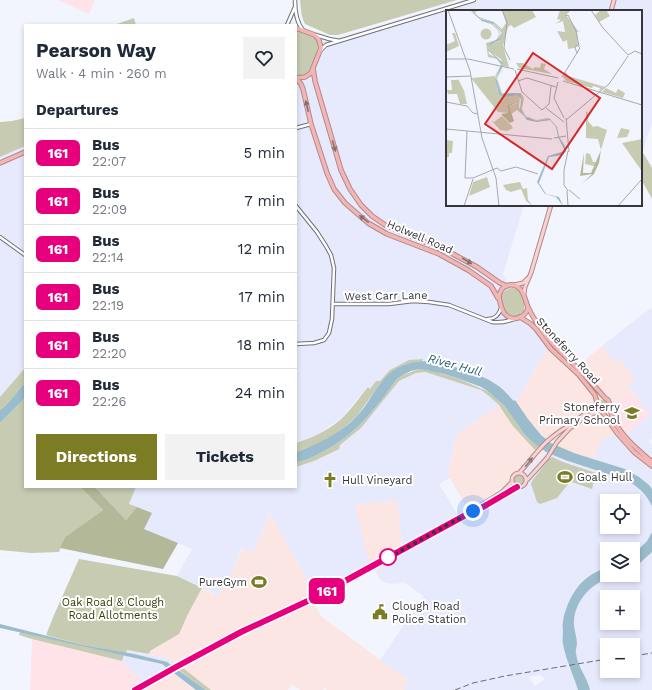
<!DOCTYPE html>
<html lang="en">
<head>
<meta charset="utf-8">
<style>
	:root { --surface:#fff; --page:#f2f2f3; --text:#1f2937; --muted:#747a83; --line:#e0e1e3; --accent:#7b7c24 }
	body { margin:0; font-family:"Work Sans",sans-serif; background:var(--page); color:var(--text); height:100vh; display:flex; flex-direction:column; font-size:15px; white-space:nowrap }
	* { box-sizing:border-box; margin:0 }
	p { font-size:13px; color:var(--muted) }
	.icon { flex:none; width:22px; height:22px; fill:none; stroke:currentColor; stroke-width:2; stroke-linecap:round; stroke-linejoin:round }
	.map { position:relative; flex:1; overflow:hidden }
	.sheet { position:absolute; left:24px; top:24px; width:273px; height:464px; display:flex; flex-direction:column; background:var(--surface); border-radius:0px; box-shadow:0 2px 6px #0003 }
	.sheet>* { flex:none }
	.badge { padding:0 8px; border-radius:6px; font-size:14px; line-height:26px }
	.buttons { position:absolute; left:600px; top:494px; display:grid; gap:8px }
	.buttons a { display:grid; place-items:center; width:40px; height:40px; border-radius:0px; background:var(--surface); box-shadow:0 2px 6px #0003; font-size:20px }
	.you { position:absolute; width:20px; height:20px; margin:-10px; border:3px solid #fff; border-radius:50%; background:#1a73e8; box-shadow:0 0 0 6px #1a73e833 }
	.map>.badge { position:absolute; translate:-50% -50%; box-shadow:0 0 0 2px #fff }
	h2 { padding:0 12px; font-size:15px; line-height:36px }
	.round { display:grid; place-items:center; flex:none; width:42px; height:42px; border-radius:0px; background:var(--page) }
	.overview { display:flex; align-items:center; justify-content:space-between; height:68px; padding:0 12px }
	h1 { font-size:19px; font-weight:700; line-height:30px }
	.cta { display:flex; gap:8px; margin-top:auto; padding:8px 12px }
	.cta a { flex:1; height:46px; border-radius:0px; background:var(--accent); color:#fff; font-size:16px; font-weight:700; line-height:46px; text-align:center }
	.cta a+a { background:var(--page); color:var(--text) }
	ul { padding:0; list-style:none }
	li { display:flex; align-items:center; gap:12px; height:48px; padding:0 12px; border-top:1px solid var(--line) }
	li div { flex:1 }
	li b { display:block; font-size:15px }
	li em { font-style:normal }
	li .badge { min-width:44px; font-weight:700; text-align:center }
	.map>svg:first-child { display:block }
</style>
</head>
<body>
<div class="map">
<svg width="652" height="690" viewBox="0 0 652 690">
	<rect width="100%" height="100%" fill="#f3f5fe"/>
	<!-- commercial -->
	<path fill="#fbe6e4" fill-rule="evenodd" d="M550 344 575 368 602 346 616 363 621 359 635 379 628 384 632 391 615 400 617 416 621 427 614 432 596 452 594 459 574 453 551 443 541 435 528 419 515 400 519 397ZM602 400H605L608 404 607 407 605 409 602 410 599 401Z
		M499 405 535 449 539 446 546 452 526 471 518 477 495 493 467 508 450 478 446 468 450 465 456 434Z
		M398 501 402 546 374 569 313 603 322 617 408 680 404 690H327L325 688 323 690H300L292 684 288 690H211L183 668 179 670 177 666 172 661 166 658 149 654 150 651 179 634 188 614 202 588 217 596 228 580 243 548 253 552 271 512 305 576 313 593 355 504Z
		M169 670 196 690H130L144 682Z"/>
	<!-- built -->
	<path fill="#e7e9fd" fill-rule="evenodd" d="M464 0H652V124L646 139 644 150 641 148V11H447V205H524L503 274 511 288 507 289 502 300 506 311 508 314H522L537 327 550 344 519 397 514 401 502 388 478 374 435 363 422 362 423 359 391 370 380 381 376 382 370 389 368 387 340 419 320 433 309 439 296 443V75L298 76 318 48V43L351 34Z
		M25 146V368L0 397V157Z
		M652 308V438L649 441 652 445V489L649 485 632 472 625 469 594 459 596 452 604 437 608 438 621 427 627 434 649 415 628 384 635 379 621 359 616 363 602 346 648 310Z
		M425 372 481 390 489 396 499 405 456 434 450 465 446 468 450 478 439 484 457 514 495 493 518 477 526 471 546 452 565 460 626 480 634 484 642 491 651 504 652 506V532L647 541 633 555V549H607V567L601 569 563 621 565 651 568 661 569 669 572 672 578 690H404L408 680 380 660 424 596 403 582 396 584 386 583 380 580 374 569 402 546 398 501 355 504 369 563 313 594 305 575 270 513 253 552 242 548 228 580 217 596 213 593 177 576 192 549 144 529 129 504 136 487H296V467L314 461 340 445 361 428 399 381 416 373ZM607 501H633V527H607ZM540 675 545 679 535 686 529 677Z
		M652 552V690H590L581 670 575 652 577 646 574 627V619L576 610 582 597 588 591 595 585 615 575H633V567L640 563ZM607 597H633V623H607ZM607 645H633V671H607Z
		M127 650 166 658 172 661 177 666 144 682 122 661Z"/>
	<!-- education -->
	<path fill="#fee4e9" d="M58 0H95L89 14Z
		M632 391 650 415 627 434 621 427 618 420 616 411 615 400Z
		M32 639 122 661 144 682 130 690H30Z"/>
	<!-- green -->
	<path fill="#c6cbb1" d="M300 0H457L338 35H330L305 24C301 17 301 8 300 0Z
		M134 18 136 25H114Z
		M296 30C302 32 309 34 314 38 324 45 312 64 308 73 305 76 300 77 296 75Z
		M25 118V146L0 157V122L12 121Z
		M641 154H644L652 168V199L641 179Z
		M511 288C514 288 515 288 517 289 522 294 527 306 523 312 522 315 519 316 515 316 503 316 494 292 511 288Z
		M423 359 422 362 406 364 398 368 382 381 357 416 347 425 333 436 317 444 296 452V443C312 438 327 431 340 420 350 411 359 398 368 387L370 389 376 381H380L390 370 409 360Z
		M25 368C25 372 26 380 24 384 20 391 7 405 0 410V397Z
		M419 369 433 371 457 378 489 392 495 398 504 405 525 435 530 440 539 446 535 450 512 425 499 405 489 396 481 390 425 372 416 373 399 381 361 428 340 445 339 449 314 461 296 467V462C305 461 314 457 322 452 356 435 375 409 397 379L403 375Z
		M25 398V487H80L103 510 65 537 59 552 31 553 0 550V423Z
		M598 405a5 5 0 1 1 10 0a5 5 0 1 1-10 0Z
		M552 457 563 462 596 473 592 489 572 482 569 483 557 498 543 503 540 504 537 502 531 484 532 481 549 459Z
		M513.5 481a5.5 5.5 0 1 1 11 0a5.5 5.5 0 1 1-11 0Z
		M95 487H136L129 504 137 507 126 520Z
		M79 559 177 576 202 588 188 614 179 634 150 651 149 654 127 650 126 653 83 645 46 635 54 615Z
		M20 632C55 639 90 648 124 655L122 661 32 639 19 635Z
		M183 668 211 690H206L179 670Z"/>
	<!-- forest -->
	<path fill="#b3b899" d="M80 487H95L126 520 137 507 152 513 144 529 178 543 163 569 60 548 65 537 103 510Z"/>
	<!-- water -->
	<path fill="#9abccc" d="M426 361C450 365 480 372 500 387 505 391 509 396 514 401L515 400 528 419 541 435 551 443 574 453 625 469 639 477 649 485 652 489V506C646 494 638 486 626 480L565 460 546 452 530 440 525 435 504 405 495 398 489 392 481 387 457 378 444 374 425 370 419 369 411 371 403 375 397 379C375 409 356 435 322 452 314 457 305 461 296 462V452C318 444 340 434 357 416 374 398 380 372 407 364 413 362 419 362 426 361Z
		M25 383V398L0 423V410C10 403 17 392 25 383Z
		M652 532V552L640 563 633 567V555L647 541Z
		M607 567V575H615C597 583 588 587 578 605 576 610 574 615 574 620 573 628 577 636 577 644 577 647 575 650 576 653 577 666 587 677 590 690H578C573 674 566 660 563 644 562 639 563 635 563 631 563 628 562 625 563 622 563 616 566 610 568 604 577 584 587 575 607 567Z
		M0 624 83 645 134 654 167 662 206 690H196L162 664 41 637 0 628Z"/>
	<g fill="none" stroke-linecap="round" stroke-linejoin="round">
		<!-- minor casing -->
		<g stroke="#6f717b" stroke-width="4.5">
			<path id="minor" d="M295 0C295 10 296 22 303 30
				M287 25 295 7
				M316 35 329 39 340 41
				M321 50 326 45 474 0
				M296 128 311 124
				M296 206 317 232 326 246 331 255 334 268 332 319 329 333 324 340 314 343 296 344
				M0 237 25 255
				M333 304H389L413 301 429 302 449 305 492 322C500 323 506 322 514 319
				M488 319C495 319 499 315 501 308"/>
		</g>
		<!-- major casing -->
		<g stroke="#b08989" stroke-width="5">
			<path id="major" d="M611 11 614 0
				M514 285 523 283 528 278
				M524 294 525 287 531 273 551 205
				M512 480a7 7 0 1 1 14 0a7 7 0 1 1-14 0Z
				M519 473C530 462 538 448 551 438 565 426 584 418 596 404
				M527 480 547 458 557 442 569 429 585 417 599 411
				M478 507 502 492 512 482
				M135 690 178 666 251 628 312 599 473 511 483 507 517 487"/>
		</g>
		<!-- highway casing -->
		<g stroke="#b08989" stroke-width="5.5">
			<path id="highway" d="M296 28 315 35 319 40 321 48 311 73 305 77 296 78
				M313 68 315 81 341 170 350 189 361 205 372 216 385 225 453 254 477 267 500 283 507 286
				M296 78 301 84 303 89 311 124 327 173 334 189 345 203 368 223 387 234 439 254 468 270 491 286 498 298
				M0 163 25 152
				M528 308C525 318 512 323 504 313 502 310 501 306 500 302 499 298 498 295 501 291 504 284 514 283 519 288 525 293 525 301 528 307 532 316 538 325 544 333 554 347 568 358 580 371 589 379 597 389 605 398L608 400C611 406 610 413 613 419 622 437 637 449 652 462
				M520 317 531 324 536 329 551 349 579 375 595 395 597 402 596 406 598 409 604 414 617 433 634 452 652 466"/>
		</g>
		<!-- minor -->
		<use href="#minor" stroke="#fff" stroke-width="2.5"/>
		<!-- major -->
		<use href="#major" stroke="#f8d3d2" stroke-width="3"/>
		<!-- highway -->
		<use href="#highway" stroke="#f3b6b4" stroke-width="3.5"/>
		<!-- rail -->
		<path stroke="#6c6c72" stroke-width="1" stroke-dasharray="6 3" stroke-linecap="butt" d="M633 656 652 653
			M455 690 473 683 505 676 607 659"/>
	</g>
	<!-- one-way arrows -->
	<defs><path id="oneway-solid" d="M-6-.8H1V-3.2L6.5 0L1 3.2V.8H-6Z"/></defs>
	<g fill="#8a6f71">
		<use href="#oneway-solid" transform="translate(307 106) rotate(-103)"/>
		<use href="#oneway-solid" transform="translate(334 146) rotate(74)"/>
		<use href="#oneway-solid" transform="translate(364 219) rotate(-143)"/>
		<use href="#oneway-solid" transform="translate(467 261) rotate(31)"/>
	</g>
	<use fill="#8d7c7e" href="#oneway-solid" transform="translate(529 462) rotate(-52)"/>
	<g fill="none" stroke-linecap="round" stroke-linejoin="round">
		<!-- line casing -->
		<g stroke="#fff" stroke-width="9">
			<path id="line" d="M135 690 176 667 241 632 312 599 473 511 483 507 517 487"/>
		</g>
		<!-- line -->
		<use href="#line" stroke="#e6007e" stroke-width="6"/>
		<!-- walk -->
		<path stroke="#35353a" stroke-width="4" stroke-dasharray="0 7.2" d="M388 557 386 559 473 511"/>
	</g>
	<!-- icons -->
	<defs>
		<g id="school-bare" transform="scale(1.2)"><path d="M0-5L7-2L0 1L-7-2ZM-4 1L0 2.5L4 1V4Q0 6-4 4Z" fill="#7b7c24" stroke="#fff" stroke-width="2.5" paint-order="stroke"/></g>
		<g id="stadium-bare" transform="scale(1.2)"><path d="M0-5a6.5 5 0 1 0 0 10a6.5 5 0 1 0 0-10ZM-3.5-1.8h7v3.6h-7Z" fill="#7b7c24" stroke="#fff" stroke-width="2.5" paint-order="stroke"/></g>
		<g id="church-bare" transform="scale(1.2)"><path d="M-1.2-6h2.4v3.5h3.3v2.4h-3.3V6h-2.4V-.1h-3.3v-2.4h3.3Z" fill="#7b7c24" stroke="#fff" stroke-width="2.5" paint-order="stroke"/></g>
		<g id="civic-bare" transform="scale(1.2)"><path d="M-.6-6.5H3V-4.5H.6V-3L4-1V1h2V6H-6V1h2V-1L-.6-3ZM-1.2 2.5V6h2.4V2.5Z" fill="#7b7c24" stroke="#fff" stroke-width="2.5" paint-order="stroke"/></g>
	</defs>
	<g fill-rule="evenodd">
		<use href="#school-bare" x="632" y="413"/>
		<use href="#stadium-bare" x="565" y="477"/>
		<use href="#church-bare" x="330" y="480"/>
		<use href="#stadium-bare" x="259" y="582"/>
		<use href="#civic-bare" x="380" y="612"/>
	</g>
	<!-- markers -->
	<circle fill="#fff" stroke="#e6007e" stroke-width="2" cx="388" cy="557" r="8"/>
	<g text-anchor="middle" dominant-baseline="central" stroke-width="4" stroke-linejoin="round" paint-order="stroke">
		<!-- street labels -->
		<g font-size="11" fill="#35353a" stroke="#fff">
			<text transform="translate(420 237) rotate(23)">Holwell Road</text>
			<text transform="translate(386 296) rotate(-1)">West Carr Lane</text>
			<text transform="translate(568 351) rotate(47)">Stoneferry Road</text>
		</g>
		<!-- poi labels -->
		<g font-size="11" fill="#35353a" stroke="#fff" text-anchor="start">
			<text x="620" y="407" text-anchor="end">Stoneferry<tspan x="620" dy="13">Primary School</tspan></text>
			<text x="577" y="477">Goals Hull</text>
			<text x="342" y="480">Hull Vineyard</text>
			<text x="247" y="582" text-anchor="end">PureGym</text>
			<text x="392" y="606">Clough Road<tspan x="392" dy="13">Police Station</tspan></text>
		</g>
		<!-- park labels -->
		<g font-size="11" fill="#373c06" stroke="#fff">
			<text x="113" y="602">Oak Road &amp; Clough<tspan x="113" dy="13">Road Allotments</tspan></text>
		</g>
		<!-- water labels -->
		<g font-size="12" font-style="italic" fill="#1f5d75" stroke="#fff">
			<text transform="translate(455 365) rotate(15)">River Hull</text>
		</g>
	</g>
	<!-- overview -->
	<g transform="translate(446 10)">
		<rect width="196" height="196" fill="#f3f5fe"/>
		<path d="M22 0 35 11 46 13 53 20 54 28 42 38 43 44 53 49 56 54 55 58 49 67 52 81 58 87 70 84 74 86 73 97 78 106 71 100 64 105 63 96 72 93 61 95 62 103 52 102 25 68 49 66 55 55 51 49 42 47 40 33 50 30 53 25 52 20 45 14 35 11ZM24 0H32L29 3 33 7 48 12 56 19 60 13 56 0H86L90 7 68 18 65 15 62 17 57 36 63 57 57 56 55 49 43 41 44 35 53 31 56 24 54 19 46 12 33 8ZM114 0H125L120 5 132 21 136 20 131 22 132 35 128 38 122 39 121 30 117 32 111 21 119 22 117 11 109 14 115 10 111 9ZM155 0H160L164 6 153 12 149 5ZM34.5 24a5.5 5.5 0 1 1 11 0a5.5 5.5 0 1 1-11 0ZM6 23H9L13 36 0 42V35L9 31ZM70 53H77L87 59 89 57 94 58 95 53 100 54 98 59 106 64 73 58ZM58 57 51 68 56 83H75L78 88 76 99 80 106 90 110 102 108 104 109 105 110 91 111 82 108 75 99V86L55 85 50 68ZM120 62 122 66 159 77 153 81 154 78 147 76 146 78 120 71 117 67ZM11 67 25 94 18 81 21 94H14L11 84H2L1 80H6L5 70H12ZM160 78 170 83 172 79 179 83 177 88 156 82ZM140 101 143 104 142 111 147 117 151 116 161 120 155 140 152 129 140 128ZM56 106 65 115 67 118 61 121 54 120 45 110 48 112ZM175 118 184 120 181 127 171 128ZM196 129V159L195 160 176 133ZM0 130 7 131 6 143H3V147H0ZM140 143 144 144 147 152H151L149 159 148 156 139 154ZM41 167 44 177 23 186 27 172ZM74 172 77 179 81 178 82 190 87 196 80 191 75 179 65 182 60 180 57 175Z" fill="#c6cbb1"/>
		<path d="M72 92 63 96 68 111 64 113 55 104 62 103 61 95ZM155 140 153 153 148 164 136 174 146 164 134 166 138 142 137 163H145Z" fill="#b3b899"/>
		<path d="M23 0 35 9 47 12 55 21 56 26 54 30 44 35 43 40 57 53 56 58 50 68 55 84 58 85 67 83 74 84 76 89 75 99 80 107 91 111 104 109 111 117 113 127 119 136 120 141 117 145 103 147 93 173 100 184 113 187 117 196 110 187 99 184 91 172 102 146 119 141 112 127 110 117 104 110 91 112 81 110 74 100 75 89 72 85 58 87 53 84 49 69 56 54 42 40 44 33 54 28 55 22 48 14 36 11Z" fill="#9abccc"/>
		<path fill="none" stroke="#a7a8b0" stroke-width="1" d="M2 0 24 61 36 128 50 168 53 196M56 0 61 12 58 38 64 50M145 0 157 18 182 45M119 6 122 5 130 21 133 36M182 45 189 41 196 44M0 49H22L68 59M71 59 112 68M69 60 76 82 96 100 103 94 105 76M0 67 25 66M116 67 134 38 131 35 129 38 131 43M72 71 81 68 110 77M117 71 196 95M112 72 108 88 118 108M0 92 21 96 27 103 32 104M100 98 118 112M120 108 123 142M120 110 163 74 182 46M0 119 106 129M21 121 19 168H27M108 128 120 126M27 168 51 158 55 161 70 157 92 164M123 180 134 189M121 181 122 196M122 181 118 175V160L122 141M18 196 27 169M172 196 196 169"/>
		<path fill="#d62828" fill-opacity="0.15" stroke="#d62828" stroke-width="2" d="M87 43 154 88 106 159 39 114Z"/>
		<rect width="196" height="196" fill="none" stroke="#35353a" stroke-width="2"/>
	</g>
</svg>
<div class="buttons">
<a><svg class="icon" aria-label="locate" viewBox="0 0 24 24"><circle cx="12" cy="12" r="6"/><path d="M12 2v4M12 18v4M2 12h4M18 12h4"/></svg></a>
<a><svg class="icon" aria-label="layers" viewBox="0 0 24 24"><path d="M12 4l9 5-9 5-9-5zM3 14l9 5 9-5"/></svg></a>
<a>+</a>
<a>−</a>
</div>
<div class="you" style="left:473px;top:511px"></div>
<b class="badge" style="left:327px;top:591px;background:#e6007e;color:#fff">161</b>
<section class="sheet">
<div class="overview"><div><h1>Pearson Way</h1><p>Walk · 4 min · 260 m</p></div><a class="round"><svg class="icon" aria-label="heart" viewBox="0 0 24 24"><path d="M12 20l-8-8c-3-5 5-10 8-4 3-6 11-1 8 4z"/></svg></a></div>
<h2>Departures</h2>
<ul>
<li><span class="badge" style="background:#e6007e;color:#fff">161</span><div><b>Bus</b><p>22:07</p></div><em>5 min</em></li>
<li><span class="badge" style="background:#e6007e;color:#fff">161</span><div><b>Bus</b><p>22:09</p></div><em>7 min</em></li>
<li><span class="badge" style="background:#e6007e;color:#fff">161</span><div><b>Bus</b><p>22:14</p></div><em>12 min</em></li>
<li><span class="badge" style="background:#e6007e;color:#fff">161</span><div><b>Bus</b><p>22:19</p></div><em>17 min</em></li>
<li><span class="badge" style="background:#e6007e;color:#fff">161</span><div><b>Bus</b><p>22:20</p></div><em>18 min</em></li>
<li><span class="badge" style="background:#e6007e;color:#fff">161</span><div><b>Bus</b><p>22:26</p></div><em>24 min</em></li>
</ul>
<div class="cta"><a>Directions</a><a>Tickets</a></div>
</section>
</div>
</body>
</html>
